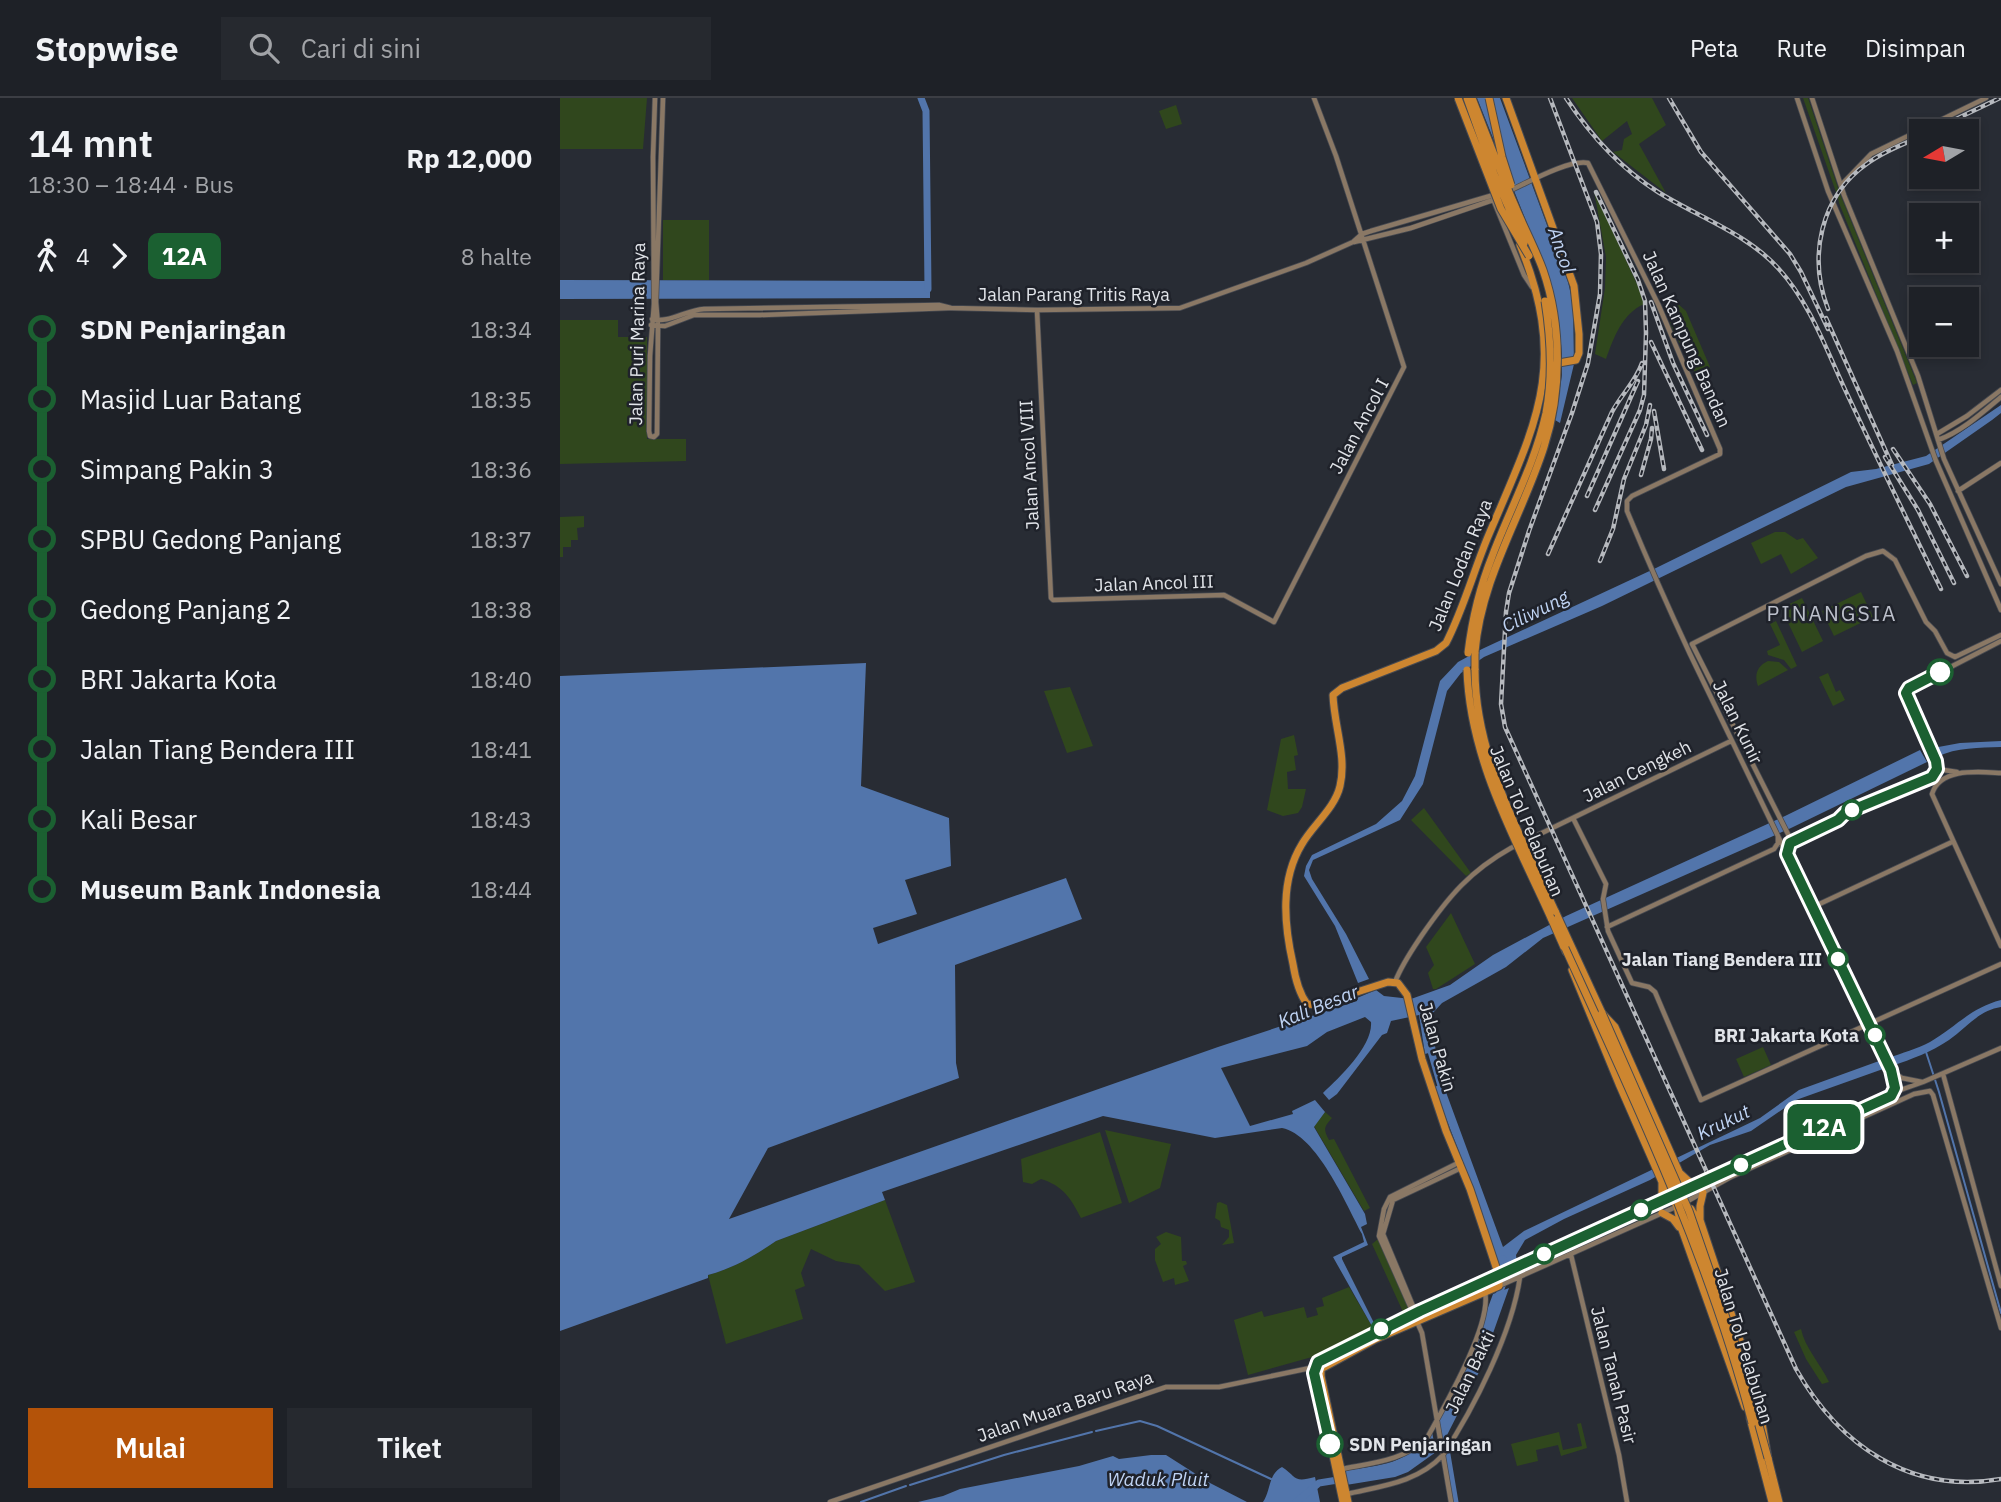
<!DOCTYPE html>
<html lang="id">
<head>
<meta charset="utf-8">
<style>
	:root { --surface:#1e2127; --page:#26292f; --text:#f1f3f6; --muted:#a1a3a7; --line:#3c3e44; --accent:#b45309 }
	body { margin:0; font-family:"IBM Plex Sans",sans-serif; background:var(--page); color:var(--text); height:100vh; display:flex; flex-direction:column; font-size:26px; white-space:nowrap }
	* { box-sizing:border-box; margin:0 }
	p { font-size:23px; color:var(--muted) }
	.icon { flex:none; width:38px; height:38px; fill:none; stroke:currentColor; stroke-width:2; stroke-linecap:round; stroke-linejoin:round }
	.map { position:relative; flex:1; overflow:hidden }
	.side { display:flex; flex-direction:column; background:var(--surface); width:560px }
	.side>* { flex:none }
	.badge { padding:0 14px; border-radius:10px; font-size:24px; line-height:46px }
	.needle { width:46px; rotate:260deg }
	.tools { position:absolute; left:1349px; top:21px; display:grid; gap:14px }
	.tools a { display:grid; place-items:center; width:70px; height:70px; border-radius:0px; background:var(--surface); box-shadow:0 4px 10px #0003,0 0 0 2px var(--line); font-size:35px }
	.map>.badge { position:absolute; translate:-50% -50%; box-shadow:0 0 0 4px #fff }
	.legs { display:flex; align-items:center; gap:10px; height:77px; padding:0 28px; font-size:23px }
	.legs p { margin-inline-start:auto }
	.head { display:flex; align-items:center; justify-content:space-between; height:119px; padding:0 28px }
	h1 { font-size:38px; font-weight:600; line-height:52px }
	.primary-button { display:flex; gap:14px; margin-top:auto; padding:14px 28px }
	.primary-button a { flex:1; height:80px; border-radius:0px; background:var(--accent); color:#fff; font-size:28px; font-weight:600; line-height:80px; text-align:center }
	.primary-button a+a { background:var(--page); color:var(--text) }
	ul { padding:0 28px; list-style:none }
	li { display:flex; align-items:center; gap:24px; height:70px; font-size:26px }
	li i { display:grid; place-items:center; width:10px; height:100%; margin:0 9px; background:currentColor }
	li i::after { content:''; width:18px; height:18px; margin:-9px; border:5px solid; border-radius:50%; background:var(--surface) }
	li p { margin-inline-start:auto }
	li:first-child i { background:linear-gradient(#0000 50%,currentColor 0) }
	li:last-child i { background:linear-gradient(currentColor 50%,#0000 0) }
	header { display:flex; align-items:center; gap:42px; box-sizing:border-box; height:98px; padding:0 35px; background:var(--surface); border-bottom:2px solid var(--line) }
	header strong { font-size:33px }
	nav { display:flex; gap:38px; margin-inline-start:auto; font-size:24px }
	.search { width:490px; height:63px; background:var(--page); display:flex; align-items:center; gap:18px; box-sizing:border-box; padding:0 24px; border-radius:0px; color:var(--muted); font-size:26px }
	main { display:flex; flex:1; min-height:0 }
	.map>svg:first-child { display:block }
</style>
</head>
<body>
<header>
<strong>Stopwise</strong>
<div class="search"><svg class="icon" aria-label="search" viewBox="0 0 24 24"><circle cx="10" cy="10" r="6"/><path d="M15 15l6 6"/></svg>Cari di sini</div>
<nav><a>Peta</a><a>Rute</a><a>Disimpan</a></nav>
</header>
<main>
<section class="side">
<div class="head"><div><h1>14 mnt</h1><p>18:30 – 18:44 · Bus</p></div><b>Rp 12,000</b></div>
<div class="legs"><svg class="icon" aria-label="walk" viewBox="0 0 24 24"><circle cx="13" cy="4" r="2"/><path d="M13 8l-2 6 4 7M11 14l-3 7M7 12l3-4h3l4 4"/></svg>4<svg class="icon" aria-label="forward" viewBox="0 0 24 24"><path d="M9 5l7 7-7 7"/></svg><b class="badge" style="background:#1b6031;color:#fff">12A</b><p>8 halte</p></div>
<ul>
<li><i style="color:#1b6031"></i><b>SDN Penjaringan</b><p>18:34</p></li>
<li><i style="color:#1b6031"></i><span>Masjid Luar Batang</span><p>18:35</p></li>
<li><i style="color:#1b6031"></i><span>Simpang Pakin 3</span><p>18:36</p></li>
<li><i style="color:#1b6031"></i><span>SPBU Gedong Panjang</span><p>18:37</p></li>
<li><i style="color:#1b6031"></i><span>Gedong Panjang 2</span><p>18:38</p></li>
<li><i style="color:#1b6031"></i><span>BRI Jakarta Kota</span><p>18:40</p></li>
<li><i style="color:#1b6031"></i><span>Jalan Tiang Bendera III</span><p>18:41</p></li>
<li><i style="color:#1b6031"></i><span>Kali Besar</span><p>18:43</p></li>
<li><i style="color:#1b6031"></i><b>Museum Bank Indonesia</b><p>18:44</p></li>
</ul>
<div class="primary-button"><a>Mulai</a><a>Tiket</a></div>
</section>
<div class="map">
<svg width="1441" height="1404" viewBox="0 0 1441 1404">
	<rect width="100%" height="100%" fill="#282c34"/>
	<!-- green -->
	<path fill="#30471d" d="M0 0H87L83 51H0Z
		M1012 0H1092L1106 27 1079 46 1106 95 1053 54 1062 52 1064 41 1072 36 1067 23 1042 43Z
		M1243 0H1248L1279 93 1277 97Z
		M616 7 622 26 606 31 599 13Z
		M1034 93 1082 197 1084 206C1062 216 1054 239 1046 261L1035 256 1045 190 1046 159Z
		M1280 96 1357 285 1353 287 1279 105 1278 100Z
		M103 122H149V182H103Z
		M1118 206 1126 213 1150 269 1136 277 1111 228 1107 211Z
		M0 222H58V239H87V341H126V363L0 366Z
		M24 418V429L17 430 18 442H11V449H3V459H0V419Z
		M1215 434H1225L1237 442 1243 440 1258 460 1231 476 1221 456 1201 466 1191 445Z
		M1301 494 1313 519 1274 538 1262 513Z
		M1242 500 1263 543 1242 554 1221 510Z
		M1216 523 1237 568 1231 571 1224 562 1208 557 1207 553 1220 547 1210 526Z
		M1208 563 1219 564 1228 572 1198 588C1194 577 1197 568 1208 563Z
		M1268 575 1276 594 1280 592 1285 602 1273 608 1259 579Z
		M510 589 533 648 507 655 484 593Z
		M734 637 738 657 734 658 736 672 727 674 728 691H746L742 709 738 715 723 718 707 712 721 641Z
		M864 710 911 775 906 778 851 722Z
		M891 815 915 866 876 891H873L868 875 874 867 866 849Z
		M1203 949 1211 967 1184 979 1176 961Z
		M765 1014 772 1020C764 1029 763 1031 769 1042L774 1041 810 1110 804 1113 754 1028Z
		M545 1032 611 1046 600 1090 569 1105Z
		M540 1034 562 1105 521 1120C510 1099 503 1088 481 1081L472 1086 463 1084 461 1061Z
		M325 1102 355 1184 325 1193 299 1167 276 1163 251 1151 241 1175 245 1188 235 1192 243 1221 166 1246 148 1177C174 1170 194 1158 216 1143Z
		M660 1104 667 1107 674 1145 662 1147 669 1139V1132L661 1129 660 1123 655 1120 657 1105Z
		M606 1134 621 1139 622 1163H626L627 1166 623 1168 629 1183 615 1187 614 1180 603 1184 595 1162V1151L601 1146 596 1139Z
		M818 1141 853 1212 844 1216 812 1146Z
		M789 1189 813 1230 777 1252 688 1277 674 1222 702 1213 704 1219 744 1209 747 1220 758 1217 756 1210 764 1208 762 1200Z
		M1241 1231C1245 1250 1260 1265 1269 1284L1262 1286 1246 1261 1234 1234Z
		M1021 1325 1027 1350 1001 1358 998 1347 976 1352 978 1363 957 1368 951 1346 999 1334 1003 1352 1022 1348 1017 1326Z"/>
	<!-- water -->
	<path fill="#5275ab" d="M917 0H940L1008 184 1013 205 1014 266 1000 325 995 322 1002 277V256L999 226 990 183Z
		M0 182 370 183V200L0 201Z
		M1441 307V315L1432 322 1369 366 1286 389 1042 508 924 559 901 575 887 593 863 686 840 722 753 762 749 772 752 781 786 836 809 881 798 885 775 828 744 778 746 768 752 757 816 726 842 703 855 678 880 583 898 564 922 551 1096 470 1291 374 1316 371 1366 358Z
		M306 565 301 688 389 720 391 768 345 782 357 816 313 830 318 846 506 780 522 821 395 867 396 965 399 980 208 1050 169 1121 658 949 797 903V900L816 892 824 898 851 901 890 887 933 857 1006 818 1225 718 1360 652 1367 664 1231 730 983 840 946 869 882 905 872 916 871 927 876 953 865 956 859 917 831 923 827 935 822 937 777 996 769 1002 763 995C780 979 813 948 811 924L805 919 767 934 747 948 661 970 690 1028 733 1016 732 1013 755 1002 765 1014 754 1029 805 1116 807 1126 801 1129 808 1147 782 1159V1161L816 1229 813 1230 773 1159 804 1144 802 1136C786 1106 757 1037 722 1030L655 1040 543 1018 322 1094 325 1102 216 1143C194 1158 174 1170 148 1177V1180L0 1233V578Z
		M1441 643V649C1419 650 1397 649 1377 659L1373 650 1400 645Z
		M1441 902V909C1419 912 1406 930 1389 942 1371 954 1352 961 1332 968L1328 960C1342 955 1357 951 1370 944 1396 929 1410 910 1441 902Z
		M1319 963 1323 971 1236 1002 1191 1033 1150 1047 1090 1082 1004 1121 965 1142 956 1157 957 1164 940 1170 913 1090 874 989 883 986 943 1149 964 1133 1200 1020 1239 992Z
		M949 1190 920 1272 883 1345 879 1323 906 1269 933 1196Z
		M872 1334 876 1354 848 1374 835 1379 786 1387 783 1373C825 1366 843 1368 872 1334Z
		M591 1357H606L650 1385 687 1404H358L383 1398 400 1391 519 1368 553 1358 559 1361Z
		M722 1369C737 1379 733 1385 755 1379L760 1404H703C711 1393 708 1376 722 1369Z"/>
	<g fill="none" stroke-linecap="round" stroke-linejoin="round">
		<!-- stream -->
		<path stroke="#5275ab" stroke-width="2" d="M1366 954 1379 994 1441 1215
			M536 1333 580 1323 597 1328 711 1381
			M350 1387 444 1357 532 1334
			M301 1404 346 1388"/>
		<!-- river -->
		<path stroke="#5275ab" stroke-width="7" d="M361 0 366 13 368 191
			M869 946 883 995
			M938 1200 945 1179 943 1161
			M883 1333 895 1404
			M736 1404 759 1385 784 1381"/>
		<!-- secondary casing -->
		<g stroke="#474a51" stroke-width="6">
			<path id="secondary" d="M95 0 93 59 94 206 90 258 89 333 90 338 94 339 97 336 98 228 96 204 103 0
				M1237 0 1268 93 1337 253 1376 363 1441 512
				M1252 0 1284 97 1358 278 1384 361 1441 486
				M1282 86 1311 56 1426 0
				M949 93C967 85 1009 61 1028 65L1098 206 1160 351V356L1072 398 1067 403V413C1087 461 1108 509 1130 556L1331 972 1335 990 1332 995
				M933 101 964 177 972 189
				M794 144 851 130 939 100
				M477 212 491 500 493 502 664 497 714 524 844 269 776 58 754 0
				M92 221C108 226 126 212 144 211L379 207 391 210 477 212 620 210 746 165 793 144 802 136 811 133 937 96
				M91 227 105 228 134 217H200L389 210
				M1377 336 1407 318 1441 292
				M1378 342C1401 334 1422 315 1441 299
				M1398 393 1441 365
				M1395 559 1441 537
				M1377 671 1397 674
				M1441 675C1420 674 1380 669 1372 696L1441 848
				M1013 720 1046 786 1043 801 1048 833 1072 885 1089 889 1095 894 1141 1002 1441 866
				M1234 742 1230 740 1132 546 1306 458 1323 453 1335 462 1366 524 1375 533 1387 555 1395 559
				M1227 755 1228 747 1234 742 1372 679 1377 671 1376 663 1348 602 1346 592 1441 543
				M1253 809 1392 744
				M1047 829 1214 751 1218 745V738
				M835 884C842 866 852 852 862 837 889 798 910 773 951 750L1171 643
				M1332 973 1342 980 1362 984
				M1383 976 1441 1188
				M1122 1092 1332 995 1363 984 1441 950
				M1126 1104 1171 1079 1354 996 1370 993 1373 997 1441 1230
				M1011 1157 1059 1357 1067 1404
				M939 1178 1102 1101
				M939 1188 1118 1108
				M860 1212 853 1208 823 1136 833 1102 901 1070
				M782 1371C812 1365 844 1363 867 1340 884 1309 932 1227 925 1194
				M787 1396C821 1388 857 1385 883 1357 914 1310 952 1235 960 1179
				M270 1404 606 1289H659L755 1269
				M891 1404 862 1235 819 1138 824 1111 830 1099 900 1064"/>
		</g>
		<!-- highway casing -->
		<g stroke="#474a51" stroke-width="9">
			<path id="highway" d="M946 0 1014 188 1019 236V255L1016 262 993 266
				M915 572V554
				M995 813 1042 915 1055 929 1120 1076 1125 1096
				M991 820 1006 854
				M1012 872 1059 986 1102 1084 1117 1108 1121 1129 1185 1309
				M1121 1076 1133 1087
				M1143 1095 1140 1108V1122L1196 1290 1208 1360 1219 1404
				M1102 1101V1085
				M1131 1111 1144 1135
				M1102 1115 1113 1121 1119 1129
				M763 1314 754 1275 758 1264 853 1216 939 1178
				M1190 1320 1212 1404
				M767 1329 783 1404
				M788 1404 761 1278V1271L816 1241 939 1188V1178L910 1091 886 1033 862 961 847 897 838 885 828 884 757 907 747 906C739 895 735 879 733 866 724 826 720 782 742 746 753 727 775 710 780 688 787 658 774 628 773 597L782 590 876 553 886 545C903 512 913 475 927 441 975 327 1010 270 960 147"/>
		</g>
		<!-- secondary -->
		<use href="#secondary" stroke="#8a7865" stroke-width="4.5"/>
		<!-- highway -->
		<use href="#highway" stroke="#cd8630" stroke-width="7"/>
		<!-- rail casing -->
		<g stroke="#b6b9be" stroke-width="4.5">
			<path id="rail" d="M990 0 1037 124 1041 156 1040 196 1028 265 1012 315 969 433 949 495 946 514 941 606 945 629 1236 1271C1279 1347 1350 1397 1441 1381
				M1006 0C1031 38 1060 70 1098 94 1138 119 1186 135 1218 170 1252 207 1268 257 1289 300 1319 364 1350 428 1381 491
				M1109 0 1141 54 1230 156 1241 174 1268 231
				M1371 33 1440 0
				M1091 204 1113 265 1147 337
				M1268 211C1248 159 1260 98 1308 65 1324 53 1344 46 1362 38
				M1266 220 1332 367
				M1091 244 1142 352
				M1094 313 1104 371
				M1333 351 1370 406 1407 478
				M1325 359 1358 412 1394 485
				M1081 377 1091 341 1092 330
				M1027 398 1078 283
				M1035 412 1080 312 1084 297 1086 235 1085 203 1078 182 1036 94
				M988 456 1052 314C1061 297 1076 283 1082 265
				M1040 463 1053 431 1064 381 1086 327 1090 307"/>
		</g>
		<!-- rail -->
		<use href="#rail" stroke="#1f222a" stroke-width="2" stroke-dasharray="5" stroke-linecap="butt"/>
		<!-- highway-bridge casing -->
		<g stroke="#474a51" stroke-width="9" stroke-linecap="butt">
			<path id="highway-bridge" d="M898 0 941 111 969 158
				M907 0 934 76 964 145
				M912 0C926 36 940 73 955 108 964 130 975 150 983 172 1002 227 1002 293 984 349 962 418 921 480 915 554
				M929 0 942 59 951 87
				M908 555C912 521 920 488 933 456 951 409 975 365 986 315 993 278 991 241 985 203
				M907 572C910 662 955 740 991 820
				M915 572C915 658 960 736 995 813
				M1005 850C1076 1005 1149 1159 1192 1325
				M1042 915 1129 1113 1182 1266 1208 1360"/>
		</g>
		<!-- highway-bridge -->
		<use href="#highway-bridge" stroke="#cd8630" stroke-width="7"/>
	</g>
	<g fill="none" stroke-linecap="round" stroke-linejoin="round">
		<!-- line-1 casing -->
		<g stroke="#fff" stroke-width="16">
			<path id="line-1" d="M770 1346 754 1275 758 1264 860 1213 1331 998 1335 990 1331 972 1227 756 1230 745 1278 722 1285 715 1372 679 1377 671 1376 663 1346 595 1349 590 1380 574"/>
		</g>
		<!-- line-1 -->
		<use href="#line-1" stroke="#1b6031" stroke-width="10"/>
	</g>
	<!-- markers -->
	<g fill="#fff" stroke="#1b6031" stroke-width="3.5">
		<circle cx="1380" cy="574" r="12"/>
		<circle cx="1292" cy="712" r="9"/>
		<circle cx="1278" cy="861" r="9"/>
		<circle cx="1315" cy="937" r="9"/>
		<circle cx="1181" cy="1067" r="9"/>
		<circle cx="1081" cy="1112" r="9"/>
		<circle cx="984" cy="1156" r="9"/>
		<circle cx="821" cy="1231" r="9"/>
		<circle cx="770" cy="1346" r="12"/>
	</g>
	<g text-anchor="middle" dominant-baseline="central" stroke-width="5" stroke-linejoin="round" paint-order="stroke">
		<!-- street labels -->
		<g font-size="18" fill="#e1e4e9" stroke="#1f222a">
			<text x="514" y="196">Jalan Parang Tritis Raya</text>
			<text transform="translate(77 236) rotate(-89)">Jalan Puri Marina Raya</text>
			<text transform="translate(1127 241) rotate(66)">Jalan Kampung Bandan</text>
			<text transform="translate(799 328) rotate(-62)">Jalan Ancol I</text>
			<text transform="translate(469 367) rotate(-93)">Jalan Ancol VIII</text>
			<text transform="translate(900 467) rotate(-68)">Jalan Lodan Raya</text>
			<text transform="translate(594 485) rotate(-2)">Jalan Ancol III</text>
			<text transform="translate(1178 624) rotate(64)">Jalan Kunir</text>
			<text transform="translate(1077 673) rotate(-26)">Jalan Cengkeh</text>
			<text transform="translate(967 723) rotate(67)">Jalan Tol Pelabuhan</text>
			<text transform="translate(878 949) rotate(74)">Jalan Pakin</text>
			<text transform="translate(1184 1248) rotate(73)">Jalan Tol Pelabuhan</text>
			<text transform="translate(910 1274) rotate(-64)">Jalan Bakti</text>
			<text transform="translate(1054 1277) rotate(76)">Jalan Tanah Pasir</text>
			<text transform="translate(505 1308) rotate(-19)">Jalan Muara Baru Raya</text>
		</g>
		<!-- stop labels -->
		<g font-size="18" font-weight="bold" fill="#e1e4e9" stroke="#1f222a" text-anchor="end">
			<text x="1262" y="861">Jalan Tiang Bendera III</text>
			<text x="1299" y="937">BRI Jakarta Kota</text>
			<text x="789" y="1346" text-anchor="start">SDN Penjaringan</text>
		</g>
		<!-- water labels -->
		<g font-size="19" font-style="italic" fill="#bfd3f3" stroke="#1f222a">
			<text transform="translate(1002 152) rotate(71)">Ancol</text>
			<text transform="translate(975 513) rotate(-26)">Ciliwung</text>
			<text transform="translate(758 908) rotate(-22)">Kali Besar</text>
			<text transform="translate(1163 1024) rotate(-26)">Krukut</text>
			<text x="598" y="1381">Waduk Pluit</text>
		</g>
		<!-- quarter labels -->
		<g font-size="21" letter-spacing="2" fill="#bcc0cb" stroke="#1f222a">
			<text x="1272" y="515">PINANGSIA</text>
		</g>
	</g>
</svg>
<div class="tools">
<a><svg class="needle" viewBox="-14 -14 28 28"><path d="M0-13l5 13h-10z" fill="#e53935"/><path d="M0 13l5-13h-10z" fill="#a1a3a7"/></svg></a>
<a>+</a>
<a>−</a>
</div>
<b class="badge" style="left:1264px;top:1029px;background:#1b6031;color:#fff">12A</b>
</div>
</main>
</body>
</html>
